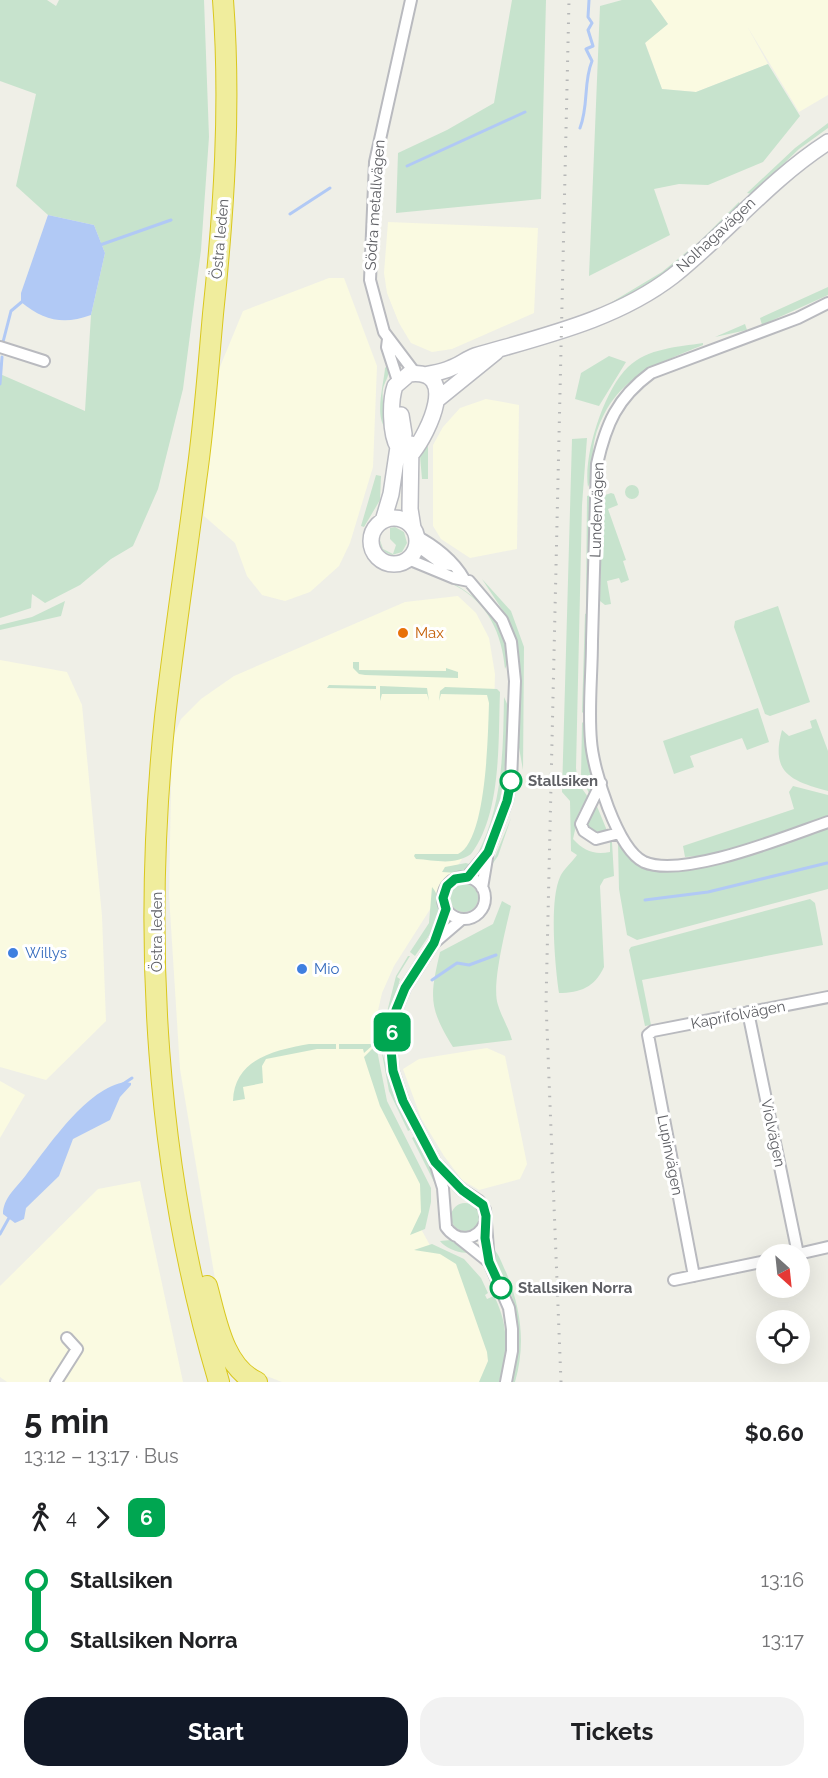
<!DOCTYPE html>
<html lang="en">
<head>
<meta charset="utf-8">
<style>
	:root { --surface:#fff; --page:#f2f2f2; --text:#202124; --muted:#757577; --accent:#111827 }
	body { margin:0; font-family:Raleway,sans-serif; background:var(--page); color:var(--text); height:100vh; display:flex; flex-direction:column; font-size:22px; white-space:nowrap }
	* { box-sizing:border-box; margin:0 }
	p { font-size:20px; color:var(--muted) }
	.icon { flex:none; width:33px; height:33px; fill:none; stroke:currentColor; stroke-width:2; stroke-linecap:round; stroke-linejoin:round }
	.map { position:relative; height:1382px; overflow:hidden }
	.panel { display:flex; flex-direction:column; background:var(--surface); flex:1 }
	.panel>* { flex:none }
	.badge { padding:0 12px; border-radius:9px; font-size:21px; line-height:39px }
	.needle { width:39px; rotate:153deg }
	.buttons { position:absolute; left:756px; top:1244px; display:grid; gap:12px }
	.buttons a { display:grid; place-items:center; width:54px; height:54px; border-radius:50%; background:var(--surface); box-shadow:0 6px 24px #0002; font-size:30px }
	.map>.badge { position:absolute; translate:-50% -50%; box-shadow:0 0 0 3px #fff }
	.legs { display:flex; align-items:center; gap:9px; height:66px; padding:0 24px; font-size:20px }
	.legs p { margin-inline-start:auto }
	.headline { display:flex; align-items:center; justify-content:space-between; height:102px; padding:0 24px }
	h1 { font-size:33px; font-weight:700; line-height:45px }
	.cta { display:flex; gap:12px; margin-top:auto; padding:12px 24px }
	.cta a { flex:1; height:69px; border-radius:24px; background:var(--accent); color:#fff; font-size:24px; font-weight:700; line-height:69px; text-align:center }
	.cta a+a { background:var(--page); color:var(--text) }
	ul { padding:0 24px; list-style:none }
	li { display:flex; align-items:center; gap:21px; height:60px; font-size:22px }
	li i { display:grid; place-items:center; width:9px; height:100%; margin:0 8px; background:currentColor }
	li i::after { content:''; width:15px; height:15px; margin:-8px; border:4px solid; border-radius:50%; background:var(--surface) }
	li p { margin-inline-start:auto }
	li:first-child i { background:linear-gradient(#0000 50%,currentColor 0) }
	li:last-child i { background:linear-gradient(currentColor 50%,#0000 0) }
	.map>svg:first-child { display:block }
</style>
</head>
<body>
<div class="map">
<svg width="828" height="1382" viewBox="0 0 828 1382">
	<rect width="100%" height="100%" fill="#efefe7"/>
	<!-- commercial -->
	<path fill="#fafae1" d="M651 0H828V95L799 112 747 26 768 64 696 92 662 89 645 42 668 24Z
		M388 222 538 228 534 313 452 349 432 352 411 343 399 323 387 293 384 273Z
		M329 278H344L377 366 373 467 350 543 339 566 310 592 285 601 262 595 247 576 235 543 204 516 215 379 243 311Z
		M486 399 519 405 517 549 470 558 441 539 433 526V445L443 427 460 408Z
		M458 596 476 613 489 638 495 674 492 783 469 848 394 966 382 993 374 1028 377 1075 390 1111 427 1183 421 1229 432 1249 455 1259 465 1270 491 1362 485 1382H282L251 1370 233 1344 215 1279 180 1069 169 895 172 740 181 719 201 699 234 676 405 602Z
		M0 660 67 672 82 705 102 916 106 1021 46 1080 0 1067Z
		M487 1048 505 1056 527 1164 520 1179 479 1190 462 1180 444 1156 421 1118 403 1069 419 1059Z
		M0 1081 25 1095 0 1138Z
		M140 1181 183 1382H7L0 1377V1286L98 1189Z"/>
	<!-- green -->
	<path fill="#c7e3cd" d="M0 0H47L56 6 59 0H204L209 137 201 250 183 389 158 489 133 546 111 559 80 585 45 603 32 594 31 608 0 618V374L85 411 91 315 105 253 94 225 48 215 16 186 36 94 0 81Z
		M512 0H546L541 199 396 213 398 153 447 130 494 103Z
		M622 0H651L668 24 645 43 662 89 696 92 768 64 800 116 763 162 708 185 679 184 654 189 670 235 589 276 600 6Z
		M828 123V128L799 149 752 194 747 193 795 148Z
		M739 202 740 205 677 265 637 292 597 311 662 272 700 241Z
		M828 287V295L762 325 760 318Z
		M745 324 747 330 715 337Z
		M703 343V345C652 366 612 379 595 438 591 452 594 478 588 487 583 455 604 390 628 367 648 348 678 347 703 343Z
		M609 356 626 362 599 406 575 399 581 373Z
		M388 365C391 375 385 380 383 389 381 402 387 415 386 429 374 417 384 383 385 368Z
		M587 438 582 505 576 768 578 783 588 797 579 812 573 839C584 851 594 855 610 852V841L612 842 614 876 604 879 600 886 604 967C595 987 580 993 559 993 555 966 549 901 560 877 563 870 572 862 577 855L571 851 570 801 562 792 572 439Z
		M423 443 427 444 428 448V479H422L420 456Z
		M376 475 381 476 380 500 364 527 361 526Z
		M625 492a7 7 0 1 1 14 0a7 7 0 1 1-14 0Z
		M611 493 614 494 618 505 608 509 626 560 623 561 629 580 621 583 619 578 607 581 611 604 605 605 600 601 602 496Z
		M590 495 588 608H586L587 496Z
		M395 527 404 532 407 543 402 552 392 555C384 553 380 548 380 540L383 549 393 554 396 545 390 539V528Z
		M431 573C465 587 492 605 504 642 507 651 510 660 505 669 502 634 488 603 456 586 448 581 437 579 431 573Z
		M482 579 511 611 524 647 523 770 518 742 521 678 517 643 507 617Z
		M65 601 61 616 0 630V625L32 617Z
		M778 606 810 702 770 716 765 714 734 627 735 621Z
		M587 613 585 715 582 712 585 614Z
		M353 662H359V670L446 671V668L458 672V678L365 675 359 674 353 668Z
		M329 685 376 686V689L327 688Z
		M380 686 427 688 429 701 427 694H382L380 701Z
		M445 687 497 689 500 692C498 740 502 813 471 854 454 866 435 860 416 859L414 856 415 854H458C487 841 488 732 489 703L487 695 441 694 439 701 440 691Z
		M504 697 508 706C506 756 506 813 478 858L476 857C503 807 503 752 504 697Z
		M758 708 769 742 747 750 742 738 690 756 694 767 674 774 663 741Z
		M816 719 828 751V791C791 781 770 773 782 730L789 736 812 728 810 721Z
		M585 720 587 755 593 779 589 793 581 777 582 723Z
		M793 786 828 795V818L713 855 685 857 683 846 794 809 789 792Z
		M596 804 608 833 597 835 586 824Z
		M511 818 498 856 491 866Z
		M828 827V889L637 940 627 935 619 889 618 843 635 862 659 869Z
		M466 863 472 865 458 873 442 872 445 867Z
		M450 898a14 14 0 1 1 28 0a14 14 0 1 1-28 0Z
		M432 887C451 910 428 937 415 956L410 952 429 923Z
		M810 899 815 903 823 945 642 980 651 1025 645 1026 629 950 631 947Z
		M502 901 511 906C506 928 491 986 498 1005 502 1018 508 1026 512 1040L453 1047C428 1007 430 996 440 952L493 924Z
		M408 956H410L397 977 400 979 388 1024 383 1028 396 976Z
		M309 1044H336V1049H317L266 1059 262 1066 263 1083 243 1087 245 1099 233 1101C234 1059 275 1050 309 1044Z
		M339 1044H372L373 1045 364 1053 363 1049H339Z
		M376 1045 387 1101 431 1188V1202L425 1229 410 1235 421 1212 420 1184 380 1106 364 1057Z
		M381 1048 394 1095 412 1129 408 1131 389 1091Z
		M415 1136 439 1184 436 1186 412 1138Z
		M451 1217a14 14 0 1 1 28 0a14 14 0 1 1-28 0Z
		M451 1240 471 1252C461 1255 445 1248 440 1241Z
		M432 1244 464 1259 481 1278 488 1293 485 1295 487 1299 494 1296C509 1325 508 1351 499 1382H479L488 1361 487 1352 456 1264 440 1254 414 1250Z
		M493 1248C499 1254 502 1264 506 1272 521 1308 526 1344 515 1382H511C519 1351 522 1319 509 1289 503 1276 495 1264 491 1250Z"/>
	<!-- water -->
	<path fill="#b1c9f5" d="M48 215 94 225 105 253 91 315C64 325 44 321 21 302V293Z
		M126 1082 131 1083V1085L120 1097 110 1120 73 1139 59 1176 26 1208 24 1219 15 1223 3 1214C3 1198 17 1187 26 1175 49 1146 87 1087 126 1082Z"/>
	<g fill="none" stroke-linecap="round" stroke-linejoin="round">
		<!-- stream -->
		<path stroke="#b1c9f5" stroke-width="3" d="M580 128C589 105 583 83 592 61L586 49 593 46 588 30 592 23 588 17 589 0
			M407 166 525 112
			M290 214 330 188
			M100 245 171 220
			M3 342 11 311 24 300
			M0 384 2 357
			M645 900 708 892 827 863
			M432 980 457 963 469 965 496 955
			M123 1084 132 1078
			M0 1234 10 1216"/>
		<!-- street casing -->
		<g stroke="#b9babf" stroke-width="14">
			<path id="street" d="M411 0 375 162 370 280 384 332 415 373
				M828 303 798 318 651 373C617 398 606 424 597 464 595 523 594 582 592 641 592 674 588 708 591 741 593 770 617 849 644 862 683 879 787 836 828 822
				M388 339 387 347 398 381
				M0 347 44 361
				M416 536C434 545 454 561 464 579
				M416 545 442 564 452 565
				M408 559 454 578 469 581 502 620 511 642 515 681 511 781 507 801 488 852 482 888
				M601 783 581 824 584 831 596 839 619 833
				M443 898a21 21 0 1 1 42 0a21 21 0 1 1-42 0Z
				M467 877 488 852
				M446 909 434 943 405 988 396 1010 390 1039 393 1071 403 1101 435 1162 443 1188 446 1227C457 1243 477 1241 485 1223
				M434 943 462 919
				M748 1012 798 1254
				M439 1166 462 1190 479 1201 485 1210 489 1262 509 1308 512 1329V1351L506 1382
				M459 1238 489 1262
				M798 1254 828 1247
				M694 1276 648 1035 653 1031 828 997
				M674 1280 766 1261
				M56 1382 77 1349 67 1338"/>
		</g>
		<!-- secondary casing -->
		<g stroke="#babbc1" stroke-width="18">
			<path id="secondary" d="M425 375C434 373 443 372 451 368 459 365 467 359 475 356 543 336 616 320 673 276 727 233 769 180 828 142
				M438 399 496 352
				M411 444 410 509 413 528
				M398 447C390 434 390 400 395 386L409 374C460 368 428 433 413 452
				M371 541a23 23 0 1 1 46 0a23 23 0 1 1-46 0Z
				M383 521 391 494 398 447 404 434 401 415"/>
		</g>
		<!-- highway casing -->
		<g stroke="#d9c71d" stroke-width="22">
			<path id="highway" d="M207 1286C216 1318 223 1367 257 1382
				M219 1382C155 1169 142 938 165 717 174 638 186 560 196 481 204 426 208 370 213 314 224 210 231 105 223 0"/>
		</g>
		<!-- street -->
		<use href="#street" stroke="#fff" stroke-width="10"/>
		<!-- secondary -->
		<use href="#secondary" stroke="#fff" stroke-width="15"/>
		<!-- highway -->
		<use href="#highway" stroke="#f0ed9d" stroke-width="20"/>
		<!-- rail -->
		<path stroke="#b6b7b7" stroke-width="3" stroke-dasharray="1.5 8" stroke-linecap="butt" d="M561 1382 546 1003 569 0"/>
	</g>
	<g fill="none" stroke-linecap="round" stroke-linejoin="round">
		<!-- line-1 casing -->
		<g stroke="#fff" stroke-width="14">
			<path id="line-1" d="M501 1288 489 1262 485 1238 486 1216 483 1205 462 1190 435 1162 403 1101 393 1071 390 1039 396 1010 405 988 434 943 446 909 443 898 447 886 455 879 468 877 488 852 507 801 511 781"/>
		</g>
		<!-- line-1 -->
		<use href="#line-1" stroke="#00a651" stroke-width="9"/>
	</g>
	<!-- markers -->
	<circle fill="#e8710a" stroke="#fff" stroke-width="2" cx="403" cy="633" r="6"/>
	<g fill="#fff" stroke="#00a651" stroke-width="3">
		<circle cx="511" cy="781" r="10"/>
		<circle cx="501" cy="1288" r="10"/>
	</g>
	<g fill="#3f7fe0" stroke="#fff" stroke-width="2">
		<circle cx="13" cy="953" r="6"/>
		<circle cx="302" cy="969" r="6"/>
	</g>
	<g text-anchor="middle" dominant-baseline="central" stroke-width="6" stroke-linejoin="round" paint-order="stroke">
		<!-- street labels -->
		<g font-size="15" fill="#5f6065" stroke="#fff">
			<text transform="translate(375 205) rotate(-86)">Södra metallvägen</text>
			<text transform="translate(716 235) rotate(-43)">Nolhagavägen</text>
			<text transform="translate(220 239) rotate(-85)">Östra leden</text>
			<text transform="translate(597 510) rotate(-88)">Lundenvägen</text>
			<text transform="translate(157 932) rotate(-90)">Östra leden</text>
			<text transform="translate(738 1015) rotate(-11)">Kaprifolvägen</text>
			<text transform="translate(773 1133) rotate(78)">Violvägen</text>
			<text transform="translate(670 1155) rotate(79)">Lupinvägen</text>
		</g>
		<!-- food labels -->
		<g font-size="15" fill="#c56008" stroke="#fff" text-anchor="start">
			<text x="415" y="633">Max</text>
		</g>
		<!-- stop labels -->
		<g font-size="15" font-weight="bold" fill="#5f6065" stroke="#fff" text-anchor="start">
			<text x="528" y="781">Stallsiken</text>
			<text x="518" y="1288">Stallsiken Norra</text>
		</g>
		<!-- shop labels -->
		<g font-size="15" fill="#366cbe" stroke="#fff" text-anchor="start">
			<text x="25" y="953">Willys</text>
			<text x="314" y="969">Mio</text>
		</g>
	</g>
</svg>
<div class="buttons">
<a><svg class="needle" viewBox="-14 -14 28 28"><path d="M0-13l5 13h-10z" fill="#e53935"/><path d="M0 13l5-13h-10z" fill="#757577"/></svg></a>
<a><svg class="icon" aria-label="locate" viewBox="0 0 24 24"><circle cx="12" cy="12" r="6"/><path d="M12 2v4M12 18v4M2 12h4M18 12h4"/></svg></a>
</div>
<b class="badge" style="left:392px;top:1032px;background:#00a651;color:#fff">6</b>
</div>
<section class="panel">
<div class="headline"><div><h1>5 min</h1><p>13:12 – 13:17 · Bus</p></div><b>$0.60</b></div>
<div class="legs"><svg class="icon" aria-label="walk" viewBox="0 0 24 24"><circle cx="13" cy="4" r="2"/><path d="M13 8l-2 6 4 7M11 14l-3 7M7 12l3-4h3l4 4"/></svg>4<svg class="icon" aria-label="forward" viewBox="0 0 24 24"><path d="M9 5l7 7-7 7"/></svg><b class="badge" style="background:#00a651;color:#fff">6</b></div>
<ul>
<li><i style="color:#00a651"></i><b>Stallsiken</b><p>13:16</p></li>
<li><i style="color:#00a651"></i><b>Stallsiken Norra</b><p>13:17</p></li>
</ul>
<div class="cta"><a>Start</a><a>Tickets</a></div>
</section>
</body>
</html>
